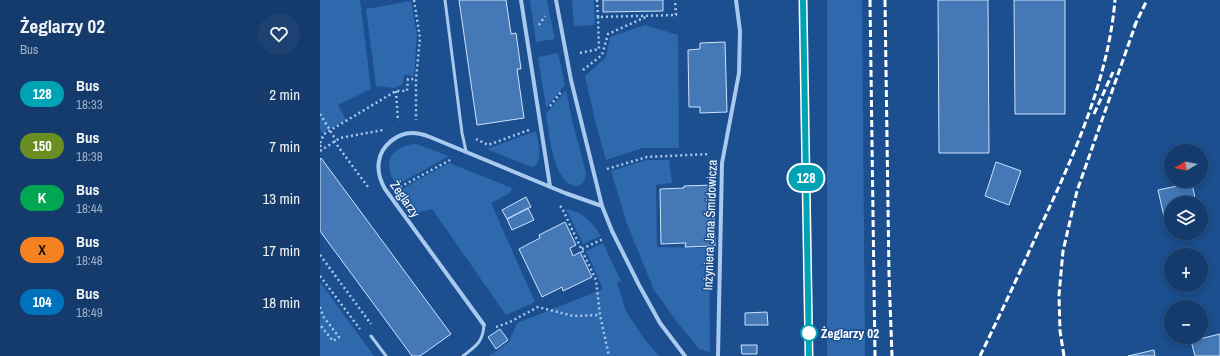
<!DOCTYPE html>
<html lang="en">
<head>
<meta charset="utf-8">
<style>
	:root { --surface:#143b6b; --page:#1d4271; --text:#f1f3f6; --muted:#9dadc1; --line:#33557e }
	body { margin:0; font-family:"Archivo Narrow",sans-serif; background:var(--page); color:var(--text); height:100vh; display:flex; flex-direction:column; font-size:15px; white-space:nowrap }
	* { box-sizing:border-box; margin:0 }
	p { font-size:13px; color:var(--muted) }
	.icon { flex:none; width:22px; height:22px; fill:none; stroke:currentColor; stroke-width:2; stroke-linecap:round; stroke-linejoin:round }
	.map { position:relative; flex:1; overflow:hidden }
	.details { display:flex; flex-direction:column; background:var(--surface); width:320px }
	.details>* { flex:none }
	.badge { padding:0 8px; border-radius:13px; font-size:14px; line-height:26px }
	.needle { width:26px; rotate:260deg }
	.buttons { position:absolute; left:844px; top:144px; display:grid; gap:8px }
	.buttons a { display:grid; place-items:center; width:44px; height:44px; border-radius:50%; background:var(--surface); box-shadow:0 2px 10px #0003,0 0 0 1px var(--line); font-size:20px }
	.map>.badge { position:absolute; translate:-50% -50%; box-shadow:0 0 0 2px #fff }
	.round { display:grid; place-items:center; flex:none; width:42px; height:42px; border-radius:21px; background:var(--page) }
	.summary { display:flex; align-items:center; justify-content:space-between; height:68px; padding:0 20px }
	h1 { font-size:19px; font-weight:700; line-height:30px }
	ul { padding:0; list-style:none }
	li { display:flex; align-items:center; gap:12px; height:52px; padding:0 20px }
	li div { flex:1 }
	li b { display:block; font-size:15px }
	li em { font-style:normal }
	li .badge { min-width:44px; font-weight:700; text-align:center }
	main { display:flex; flex:1; min-height:0 }
	.map>svg:first-child { display:block }
</style>
</head>
<body>
<main>
<section class="details">
<div class="summary"><div><h1>Żeglarzy 02</h1><p>Bus</p></div><a class="round"><svg class="icon" aria-label="heart" viewBox="0 0 24 24"><path d="M12 20l-8-8c-3-5 5-10 8-4 3-6 11-1 8 4z"/></svg></a></div>
<ul>
<li><span class="badge" style="background:#00a3b4;color:#fff">128</span><div><b>Bus</b><p>18:33</p></div><em>2 min</em></li>
<li><span class="badge" style="background:#6b8e23;color:#fff">150</span><div><b>Bus</b><p>18:38</p></div><em>7 min</em></li>
<li><span class="badge" style="background:#00a651;color:#fff">K</span><div><b>Bus</b><p>18:44</p></div><em>13 min</em></li>
<li><span class="badge" style="background:#f58220;color:#111">X</span><div><b>Bus</b><p>18:48</p></div><em>17 min</em></li>
<li><span class="badge" style="background:#0072bc;color:#fff">104</span><div><b>Bus</b><p>18:49</p></div><em>18 min</em></li>
</ul>
</section>
<div class="map">
<svg width="900" height="356" viewBox="0 0 900 356">
	<rect width="100%" height="100%" fill="#1b4f8f"/>
	<!-- green -->
	<path fill="#2e69ad" d="M0 0H40L51 89 18 105 26 120 2 133 0 129Z
		M210 0H227L235 39 216 42Z
		M252 0H274L275 25 254 26Z
		M507 0H542L545 356H507Z
		M91 1 97 35 94 76 84 75 83 84 74 88 56 86 46 9Z
		M325 25 358 35 359 148H323L286 160 275 120 265 76 286 57 290 37Z
		M238 53 245 85 226 108 218 57Z
		M246 90 253 124 266 173 264 182 259 186C233 188 229 132 226 114Z
		M216 131C218 142 224 160 213 167L208 166 167 149Z
		M96 144 129 156 77 185C61 165 70 146 96 144Z
		M327 160H349L352 183 336 185 337 247 389 248 390 352 379 349 357 322 334 290 307 224 291 171Z
		M129 163 192 188 190 193 171 203 215 302 186 315 112 209 96 213 80 190Z
		M246 209C262 211 273 223 281 236L263 244Z
		M283 243 301 281 297 283 306 311 325 340 339 356H169L189 342 197 323 283 289 266 251Z
		M0 282 54 356H0Z"/>
	<!-- building -->
	<path fill="#4478b7" stroke="#cfe3fa" d="M139 0H186L191 34 196 33 201 69H197L204 118 157 125Z
		M283 0H343V11L283 12Z
		M618 0H668L669 153H619Z
		M694 0H745V114H695Z
		M405 42 407 112 380 113V107H369L368 50 380 49V43Z
		M1 158 131 334 100 356H92L0 231V159Z
		M676 162 701 171 689 205 665 196Z
		M872 183 876 203H851V229L847 230 838 190Z
		M393 185 395 246 365 247 366 243 341 244 340 189 364 188V186Z
		M206 197 211 207 187 219 182 210Z
		M208 208 214 220 192 230 187 219Z
		M245 222 256 245 250 248 253 256 260 252 272 277 243 291 242 287 222 297 199 249 220 238 219 235Z
		M447 312 448 325H425V313Z
		M180 329 188 340 176 349 168 337Z
		M900 334V356H875L871 341Z
		M421 345H437V354H422Z
		M834 350 835 356H808Z"/>
	<g fill="none" stroke-linecap="round" stroke-linejoin="round">
		<!-- path -->
		<path stroke="#a9c9ee" stroke-width="2.5" stroke-dasharray="2 3" stroke-linecap="butt" d="M94 0 100 38 96 79V120
			M277 0 278 17 356 15 355 0
			M219 25 225 16
			M260 53 279 49 278 17
			M263 70 282 55 288 34 328 16
			M76 91 78 121
			M230 106 241 92
			M0 114 16 140
			M156 139 168 145 209 130
			M14 141 48 187
			M0 143 4 134 76 91H87L88 79H96
			M0 145 2 150
			M0 151 20 138 63 130
			M287 169 327 157 390 154
			M80 187 130 160
			M240 206 242 208 276 280 280 315 289 356
			M262 249 283 239
			M0 255 51 324
			M0 276 40 329
			M0 307 3 316 19 337 13 341 0 325
			M176 327 190 322 218 307 253 316 280 315"/>
		<!-- service -->
		<path stroke="#a9c9ee" stroke-width="3" d="M125 0 142 133 146 151
			M51 336 66 356
			M143 356C156 346 163 342 164 325"/>
		<!-- minor -->
		<path stroke="#a9c9ee" stroke-width="4" d="M201 0 230 186
			M236 0 251 80 282 206
			M164 325 65 189C60 180 57 171 59 161 61 146 77 133 92 133 98 133 105 135 110 137L245 193 282 206 292 231 319 285 340 323 365 356
			M398 356 402 163 419 73 420 31 416 0"/>
		<!-- tertiary -->
		<path stroke="#a9c9ee" stroke-width="7" d="M483 0 489 356"/>
		<!-- rail -->
		<path stroke="#fff" stroke-width="3" stroke-dasharray="7 3" stroke-linecap="butt" d="M550 0 555 356
			M565 0 569 274 572 356
			M814 27 827 0
			M774 114 793 72
			M660 356C680 315 699 274 718 232 752 159 788 82 795 0
			M744 356 740 331 739 295 743 251 757 191 816 23"/>
	</g>
	<g fill="none" stroke-linecap="round" stroke-linejoin="round">
		<!-- line casing -->
		<g stroke="#fff" stroke-width="9">
			<path id="line" d="M483 0 489 356"/>
		</g>
		<!-- line -->
		<use href="#line" stroke="#00a3b4" stroke-width="6"/>
	</g>
	<!-- markers -->
	<circle fill="#fff" stroke="#00a3b4" stroke-width="2" cx="489" cy="333" r="8"/>
	<g text-anchor="middle" dominant-baseline="central" stroke-width="3" stroke-linejoin="round" paint-order="stroke">
		<!-- street labels -->
		<g font-size="13" fill="#fff" stroke="#1b4f8f">
			<text transform="translate(85 199) rotate(55)">Żeglarzy</text>
			<text transform="translate(390 225) rotate(-88)">Inżyniera Jana Śmidowicza</text>
		</g>
		<!-- stop labels -->
		<g font-size="13" font-weight="bold" fill="#fff" stroke="#1b4f8f" text-anchor="start">
			<text x="501" y="333">Żeglarzy 02</text>
		</g>
	</g>
</svg>
<div class="buttons">
<a><svg class="needle" viewBox="-14 -14 28 28"><path d="M0-13l5 13h-10z" fill="#e53935"/><path d="M0 13l5-13h-10z" fill="#9dadc1"/></svg></a>
<a><svg class="icon" aria-label="layers" viewBox="0 0 24 24"><path d="M12 4l9 5-9 5-9-5zM3 14l9 5 9-5"/></svg></a>
<a>+</a>
<a>−</a>
</div>
<b class="badge" style="left:486px;top:178px;background:#00a3b4;color:#fff">128</b>
</div>
</main>
</body>
</html>
